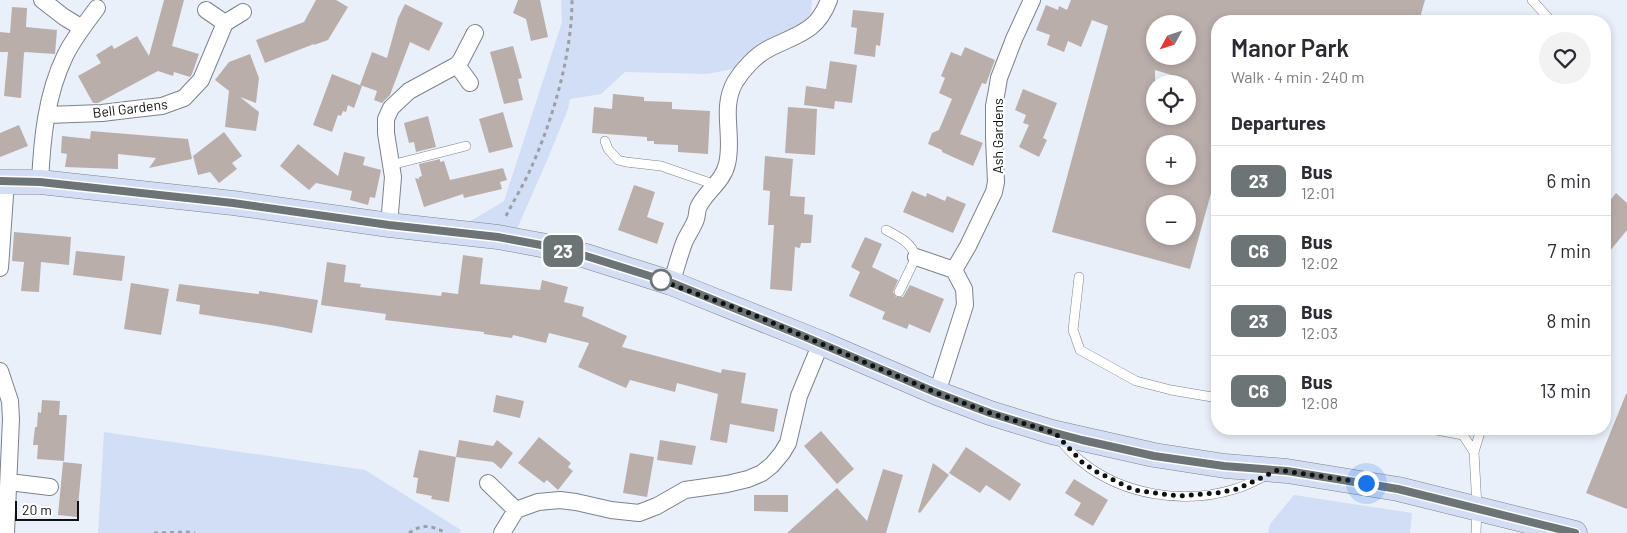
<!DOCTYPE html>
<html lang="en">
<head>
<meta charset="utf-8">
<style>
	:root { --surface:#fff; --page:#f2f2f3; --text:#2b2b33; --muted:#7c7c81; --line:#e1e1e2 }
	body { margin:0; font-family:Barlow,sans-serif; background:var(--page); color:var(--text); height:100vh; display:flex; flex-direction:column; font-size:19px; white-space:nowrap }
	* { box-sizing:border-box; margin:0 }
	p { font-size:16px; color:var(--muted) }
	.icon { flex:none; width:28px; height:28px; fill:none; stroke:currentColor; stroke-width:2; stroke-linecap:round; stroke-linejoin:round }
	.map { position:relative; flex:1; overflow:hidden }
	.sheet { position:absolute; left:1211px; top:15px; width:400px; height:420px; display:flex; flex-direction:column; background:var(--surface); border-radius:20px; box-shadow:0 2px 8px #0003 }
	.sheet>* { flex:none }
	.badge { padding:0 10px; border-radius:8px; font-size:18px; line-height:32px }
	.needle { width:32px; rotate:230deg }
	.buttons { position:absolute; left:1146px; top:15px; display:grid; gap:10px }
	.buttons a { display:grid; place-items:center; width:50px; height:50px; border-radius:50%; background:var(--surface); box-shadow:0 2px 8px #0003; font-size:25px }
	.scale { position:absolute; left:15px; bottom:12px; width:64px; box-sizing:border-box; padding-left:5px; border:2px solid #0f1114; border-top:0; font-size:14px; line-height:18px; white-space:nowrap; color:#0f1114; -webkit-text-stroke:4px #fff; paint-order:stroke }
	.you { position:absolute; width:25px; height:25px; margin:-12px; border:4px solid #fff; border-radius:50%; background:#1a73e8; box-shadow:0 0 0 8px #1a73e833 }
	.map>.badge { position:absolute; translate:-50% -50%; box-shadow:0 0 0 2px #fff }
	h2 { padding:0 20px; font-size:19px; line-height:45px }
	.round { display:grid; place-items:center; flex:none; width:52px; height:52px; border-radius:26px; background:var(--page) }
	.overview { display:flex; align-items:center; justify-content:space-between; height:85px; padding:0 20px }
	h1 { font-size:24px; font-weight:600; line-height:38px }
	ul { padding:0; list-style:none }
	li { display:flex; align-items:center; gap:15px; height:70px; padding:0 20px; border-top:1px solid var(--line) }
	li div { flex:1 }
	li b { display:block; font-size:19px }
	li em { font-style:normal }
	li .badge { min-width:55px; font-weight:700; text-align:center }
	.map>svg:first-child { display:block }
</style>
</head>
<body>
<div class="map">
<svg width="1627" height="533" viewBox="0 0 1627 533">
	<rect width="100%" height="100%" fill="#eaf0fa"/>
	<!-- green -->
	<path fill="#d1def6" d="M561 0H812L811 12 802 25 738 68 707 74 625 72 601 94 570 99 568 109 548 158 517 229 469 222 504 201 562 22Z
		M104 432 365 470 461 530 459 533H98Z
		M1294 495 1412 513 1410 533H1268L1270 524Z"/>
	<!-- building -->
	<path fill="#baaeab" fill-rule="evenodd" d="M164 0H184L172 46 199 54 192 74 190 77 174 72 173 76 158 71 98 103H93L78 76 101 63 96 55 112 45 114 49 137 36 149 56Z
		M316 0H336L348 7 328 40 314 45V44L265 63 256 40 304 22Z
		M518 0H540L548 37 531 41 526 19 513 13Z
		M1071 0H1425L1419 21H1218V168L1190 269 1052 232 1108 26 1092 20 1081 47 1068 41 1064 52 1047 45 1050 35 1036 30 1046 5 1058 10 1059 6 1067 10ZM1155 24H1188V56H1155ZM1155 70 1188 80V116H1155ZM1155 144H1188V176H1155ZM1155 204H1188V236H1155Z
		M405 4 443 23 429 51 410 42 390 95 382 103 374 100 377 91 360 85 372 52 387 58 398 18Z
		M12 7 27 8 26 27 57 30 55 54 25 52 24 53 21 98 4 96 8 52H0V32L10 33Z
		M853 10 884 13 880 46 876 45 875 57 854 54 857 28 851 27Z
		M513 46 522 78 518 79 523 100 504 104 490 52Z
		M965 47 995 60 986 84 982 83 960 134 983 143 973 166 942 152V150L928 144 932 133 939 130 952 99 939 93 945 78 941 76 951 52 961 56Z
		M250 54 259 78 256 103 240 97 259 112 256 131 225 127 229 91 215 80 229 62Z
		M830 61 857 65 852 103 835 101 834 109 804 105 806 86 826 89Z
		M332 74 362 86 354 108 348 105 346 112 343 111 341 116 338 115 332 132 313 125Z
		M1023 89 1057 103 1043 138 1047 140 1039 157 1019 147 1029 125 1023 123 1026 115 1015 110Z
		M613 94 644 97V101L672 102V109L710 111 708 154 678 152V145L654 144V141H647V137L592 133 594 107 612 109Z
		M788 107 817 109 815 155 785 153Z
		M503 112 513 147 489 153 479 119Z
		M428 116 436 147 416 152 414 142 409 143 404 123Z
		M19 125 28 146 0 157V133Z
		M91 131 188 139 192 159 149 168 156 158 118 154V169L65 167 67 154 61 153 62 136 90 139Z
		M224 132 242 156 232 163 237 169 219 183 210 172 198 175 193 156Z
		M298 144 338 176 344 152 365 157 363 165 381 170 375 198 370 197 368 205 350 200 352 191 316 183 309 190 280 166Z
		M765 156 793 159 790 196 805 197 804 214 813 215 811 243H801L800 248 795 247 792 291 770 289 774 225H768L770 191 763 190Z
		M440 159V162L444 161 450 180 503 168 507 180 500 182 502 189 464 198 463 194 424 207 415 178 419 179V177L422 176 419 164Z
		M634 185 655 192 647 217 664 223 657 244 618 230Z
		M912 191 926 197 927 193 945 201 947 196 966 204 953 233 903 212Z
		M1616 193 1627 203V230L1605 257V207Z
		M14 232 71 237 69 265 41 262 39 292 21 291 24 262 12 261Z
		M865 237 882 244 872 267 898 280 893 292 896 297H903L910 285 944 299 930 333 909 324 907 329 882 319 885 312 849 296 860 272 851 267Z
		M76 251 125 256 122 281 73 275Z
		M463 255 483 258 480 284 540 290 542 280 568 287 564 302 584 307 582 316 627 336 622 347 721 373 722 369 746 373 741 403 778 409 774 432 730 424 727 443 710 440 718 394 677 383 675 392 630 380 626 388 578 367 589 343 549 333 546 343 513 335 512 338 484 334V332L385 320 386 314 321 305 327 262 346 265 344 282 361 284 360 287 441 296 442 292 458 294Z
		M131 283 169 289 161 335 124 329Z
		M179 284 259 294V291L318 300 312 333 276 326 199 314 200 305 176 301Z
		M1626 394H1627V509L1586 493Z
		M496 395 524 401 520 418 493 412Z
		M42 400 60 401 59 415H67L64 461 37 459 38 445H33L35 427H37L38 412 41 413Z
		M821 431 854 469 837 484 804 446Z
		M539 437 571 463 568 467 573 471 558 490 547 480 544 483 518 463Z
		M459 440 493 446 497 440 513 453 501 469 493 462 456 457Z
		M660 440 696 446 692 465 657 460Z
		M966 447 1021 484 1010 501 986 485 980 493 949 473Z
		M419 450 456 457 449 502 431 499 432 496 416 493 418 478 413 477Z
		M630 453 654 457 647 497 623 493Z
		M63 462 82 464 77 517 58 515Z
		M933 463 949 475 920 513 918 512Z
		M883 469 903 475 886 533H787L837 488 867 521Z
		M1074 479 1108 500 1093 526 1074 515 1081 503 1065 493Z
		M754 495H788V512L754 511Z"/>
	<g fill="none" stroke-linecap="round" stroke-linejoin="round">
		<!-- lane casing -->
		<g stroke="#7d828b" stroke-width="10">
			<path id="lane" d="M1532 0 1551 21
				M1605 98V120
				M605 141 608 149 618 160 626 162 661 166 716 185
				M391 165 466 146
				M886 230C899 237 911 242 916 257L899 292
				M1079 277 1073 330 1080 350 1136 381 1171 390 1218 398
				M1431 429 1463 435 1474 452 1477 507 1476 533
				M1060 440C1067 448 1074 456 1082 462 1123 495 1184 505 1235 489 1246 486 1256 480 1267 475
				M1474 452 1481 429"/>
		</g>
		<!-- street casing -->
		<g stroke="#7d828b" stroke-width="18">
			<path id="street" d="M42 0 64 17 82 28
				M206 10 225 23
				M457 65 461 60 475 33
				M47 115 102 113 135 109 162 106 184 98 201 80 225 23 243 12
				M40 182C42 140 46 95 65 56 73 39 86 23 97 8
				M389 225 393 177 386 133V119L391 108 409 91 457 65 470 83
				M916 257 954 270
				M0 268 6 181
				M671 283C676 270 679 256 684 243 687 235 693 228 696 219 697 216 697 212 698 208 705 192 723 182 727 164 734 136 720 109 735 82 743 69 756 55 770 48 798 34 817 32 829 0
				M0 371 10 401 11 419 6 533
				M937 393 965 305 964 289 954 270 968 246 994 192 996 182 994 138V106L997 90 999 78 1014 39 1032 0
				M9 482 50 487
				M488 483 516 510
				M502 533 516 510 538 502 560 500 576 502 611 510 639 513 657 506 685 490 727 484 748 479 762 473 772 465 782 453 788 443 799 396 821 343"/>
		</g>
		<!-- secondary casing -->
		<g stroke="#7d828b" stroke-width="25">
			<path id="secondary" d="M0 182H40L233 203 389 225 498 237 541 245 586 256 671 283 821 343 937 393 990 413 1052 432 1154 455 1225 466 1287 471 1398 489 1575 533"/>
		</g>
		<!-- path -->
		<path stroke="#9b9fa7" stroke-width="3" stroke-dasharray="4 4" stroke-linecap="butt" d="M506 216C514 200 524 184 531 168 553 119 572 54 572 0
			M154 533 187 532 195 533
			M409 533C422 523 433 526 446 533"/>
		<!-- lane -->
		<use href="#lane" stroke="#fff" stroke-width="9"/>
		<!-- street -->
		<use href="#street" stroke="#fff" stroke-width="16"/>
		<!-- secondary -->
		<use href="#secondary" stroke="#d3ddf3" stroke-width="24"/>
	</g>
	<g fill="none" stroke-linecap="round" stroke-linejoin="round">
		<!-- line casing -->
		<g stroke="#fff" stroke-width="11">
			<path id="line" d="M0 181 40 182 233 203 389 225 498 237 541 245 586 256 672 283 803 336 937 393 990 413 1052 432 1082 440 1154 456 1224 466 1287 471 1398 489 1575 533"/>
		</g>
		<!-- line -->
		<use href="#line" stroke="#6c7476" stroke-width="8"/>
		<!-- walk -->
		<path stroke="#0f1114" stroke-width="5" stroke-dasharray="0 9" d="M661 280 654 278 749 313 937 393 990 413 1055 433 1082 462 1097 472 1134 490 1178 496 1217 493 1237 489 1278 470 1366 483"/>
	</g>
	<!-- markers -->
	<circle fill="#fff" stroke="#6c7476" stroke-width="2.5" cx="661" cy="280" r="10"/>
	<g text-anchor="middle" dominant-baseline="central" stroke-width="4.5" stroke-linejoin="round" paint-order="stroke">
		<!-- street labels -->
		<g font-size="14" fill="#0f1114" stroke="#fff">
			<text transform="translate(130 108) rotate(-7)">Bell Gardens</text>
			<text transform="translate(997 136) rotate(-90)">Ash Gardens</text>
		</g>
	</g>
</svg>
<div class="buttons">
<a><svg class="needle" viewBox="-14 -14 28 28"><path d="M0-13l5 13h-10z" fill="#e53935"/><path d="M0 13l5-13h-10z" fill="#7c7c81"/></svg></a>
<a><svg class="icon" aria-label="locate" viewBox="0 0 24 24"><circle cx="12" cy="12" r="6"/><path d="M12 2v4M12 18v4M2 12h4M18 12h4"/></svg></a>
<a>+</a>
<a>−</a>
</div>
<div class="scale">20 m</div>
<div class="you" style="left:1366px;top:483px"></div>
<b class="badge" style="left:563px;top:251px;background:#6c7476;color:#fff">23</b>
<section class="sheet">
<div class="overview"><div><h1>Manor Park</h1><p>Walk · 4 min · 240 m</p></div><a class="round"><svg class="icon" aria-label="heart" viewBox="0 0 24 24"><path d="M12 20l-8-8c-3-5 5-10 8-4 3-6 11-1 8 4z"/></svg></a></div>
<h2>Departures</h2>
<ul>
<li><span class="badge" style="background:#6c7476;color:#fff">23</span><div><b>Bus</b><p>12:01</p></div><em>6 min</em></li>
<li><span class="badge" style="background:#6c7476;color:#fff">C6</span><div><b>Bus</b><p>12:02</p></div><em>7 min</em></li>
<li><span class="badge" style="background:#6c7476;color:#fff">23</span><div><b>Bus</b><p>12:03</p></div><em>8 min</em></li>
<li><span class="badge" style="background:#6c7476;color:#fff">C6</span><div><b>Bus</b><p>12:08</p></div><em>13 min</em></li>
</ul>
</section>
</div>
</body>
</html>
